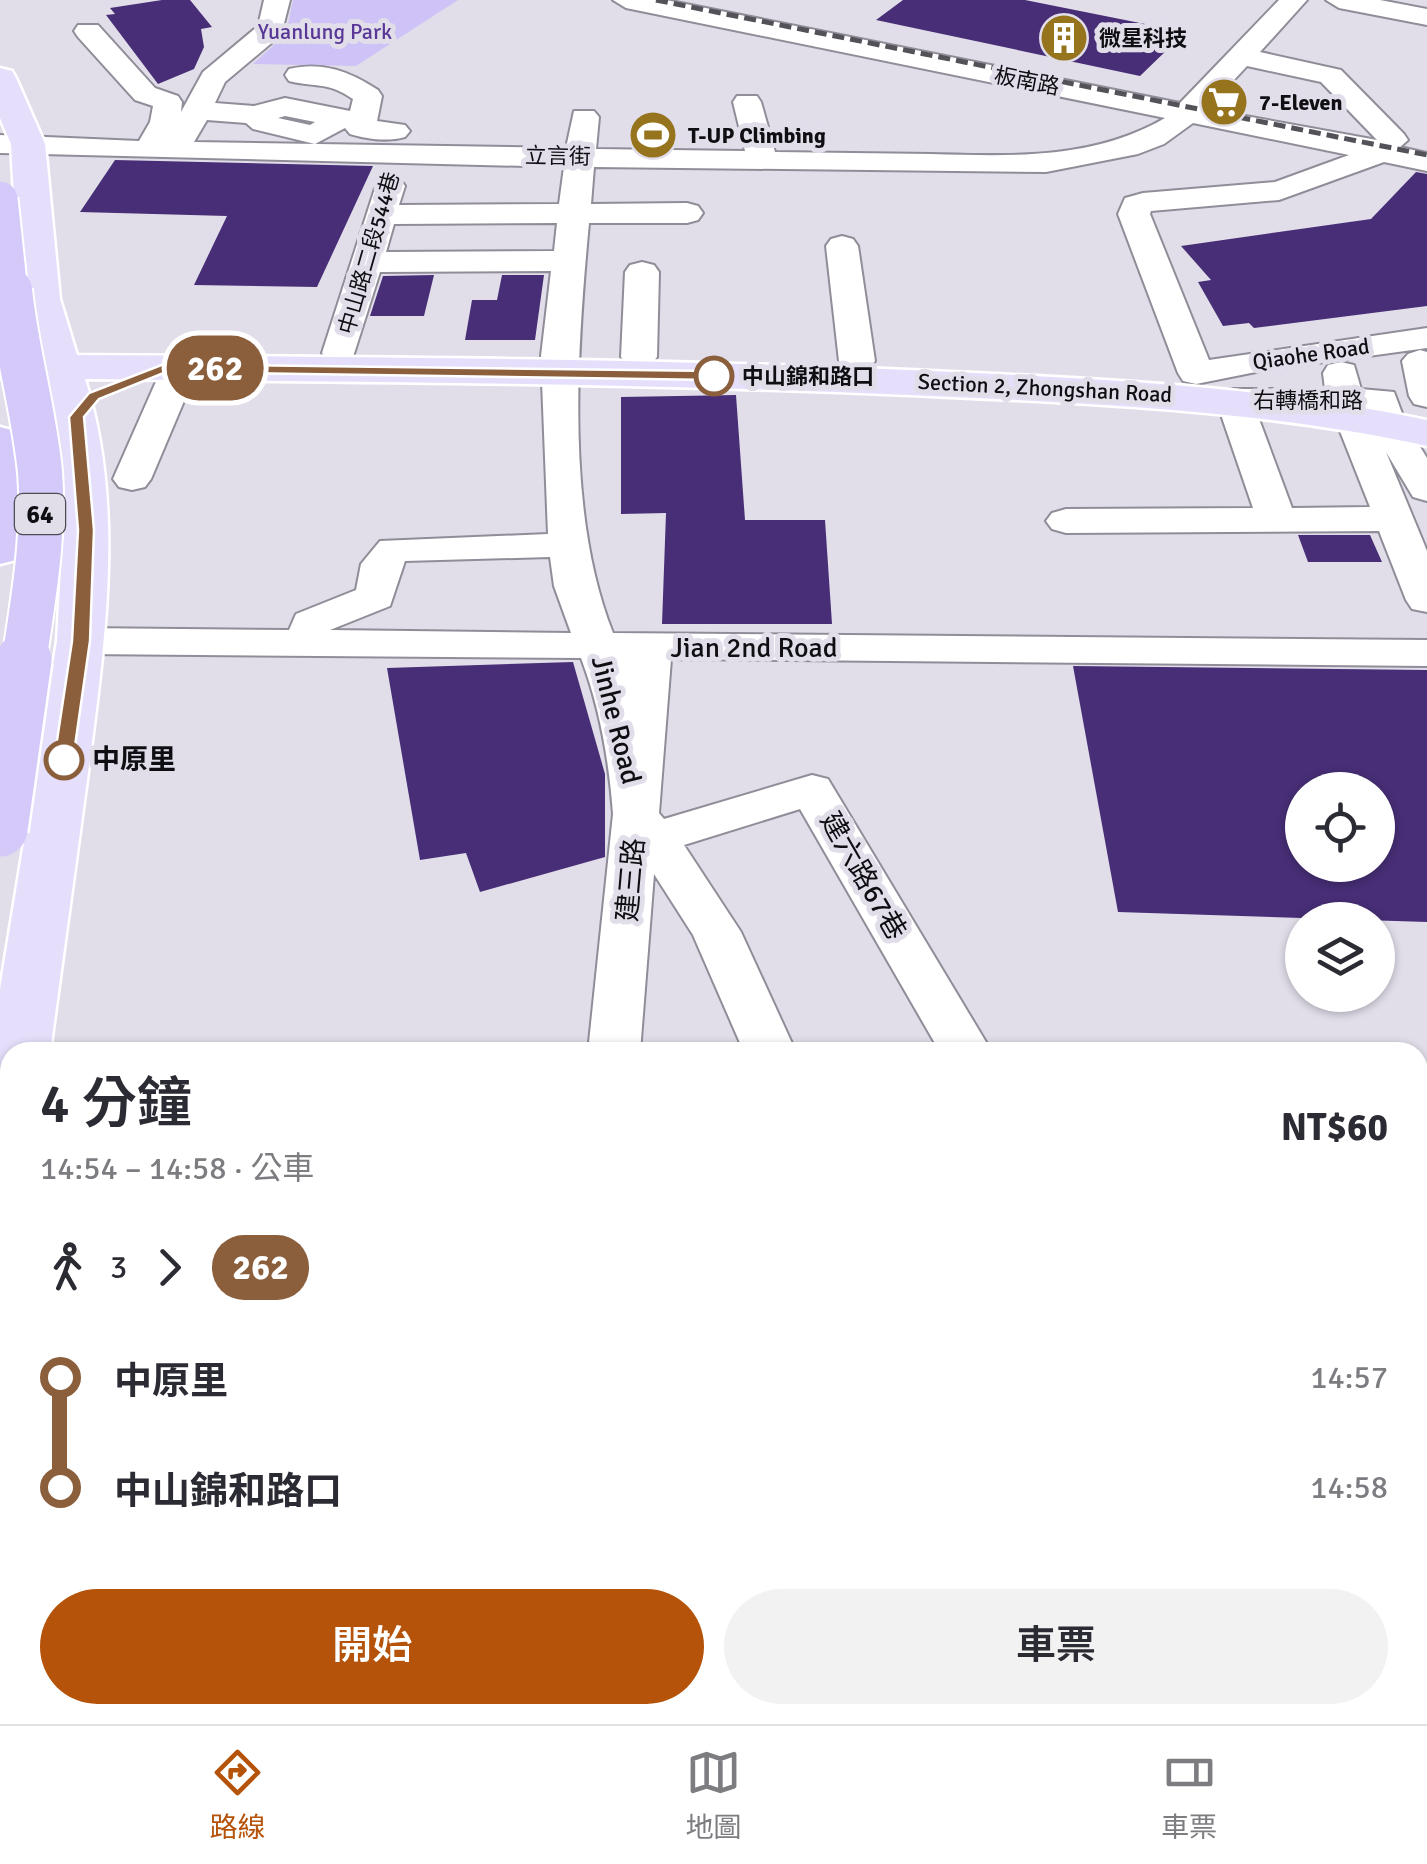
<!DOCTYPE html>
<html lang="zh-TW">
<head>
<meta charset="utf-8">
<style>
	:root { --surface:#fff; --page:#f2f2f3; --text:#2b2b33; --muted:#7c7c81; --line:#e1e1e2; --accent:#b45309 }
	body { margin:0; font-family:Signika,"Noto Sans TC",sans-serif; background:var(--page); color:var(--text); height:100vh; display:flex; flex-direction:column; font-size:38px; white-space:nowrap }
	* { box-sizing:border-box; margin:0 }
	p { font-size:32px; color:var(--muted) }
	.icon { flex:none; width:55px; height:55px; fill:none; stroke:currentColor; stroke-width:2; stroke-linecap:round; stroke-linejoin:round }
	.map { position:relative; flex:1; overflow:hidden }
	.drawer { position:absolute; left:0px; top:1042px; width:1428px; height:682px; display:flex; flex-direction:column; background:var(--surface); border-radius:30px 30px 0 0; box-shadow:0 2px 8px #0004 }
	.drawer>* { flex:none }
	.badge { padding:0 20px; border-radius:32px; font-size:35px; line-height:65px }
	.fabs { position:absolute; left:1285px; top:772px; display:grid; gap:20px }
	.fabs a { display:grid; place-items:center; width:110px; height:110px; border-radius:50%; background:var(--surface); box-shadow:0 2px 8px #0004; font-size:50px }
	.map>.badge { position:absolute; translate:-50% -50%; box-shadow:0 0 0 5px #fff }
	.legs { display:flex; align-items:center; gap:15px; height:110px; padding:0 40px; font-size:32px }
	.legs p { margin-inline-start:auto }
	.headline { display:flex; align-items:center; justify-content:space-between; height:170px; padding:0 40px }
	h1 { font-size:55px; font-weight:600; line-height:75px }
	.cta { display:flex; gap:20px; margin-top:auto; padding:20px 40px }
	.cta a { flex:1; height:115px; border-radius:60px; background:var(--accent); color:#fff; font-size:40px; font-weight:600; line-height:115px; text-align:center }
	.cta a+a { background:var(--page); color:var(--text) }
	ul { padding:0 40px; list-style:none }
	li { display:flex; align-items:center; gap:35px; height:110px; font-size:38px }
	li i { display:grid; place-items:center; width:15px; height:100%; margin:0 12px; background:currentColor }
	li i::after { content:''; width:25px; height:25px; margin:-12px; border:8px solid; border-radius:50%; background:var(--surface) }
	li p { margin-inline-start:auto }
	li:first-child i { background:linear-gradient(#0000 50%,currentColor 0) }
	li:last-child i { background:linear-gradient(currentColor 50%,#0000 0) }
	.tabs { display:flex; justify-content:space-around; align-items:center; height:140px; border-top:2px solid var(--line); background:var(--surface); font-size:28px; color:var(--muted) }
	.tabs a { display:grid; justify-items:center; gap:5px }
	.tabs .active { color:var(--accent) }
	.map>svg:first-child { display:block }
</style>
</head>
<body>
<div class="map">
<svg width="1427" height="1724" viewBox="0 0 1427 1724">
	<rect width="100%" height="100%" fill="#e1deea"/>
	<!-- green -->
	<path fill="#cfc2f6" d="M293 0H458L356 66 253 64 286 34Z"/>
	<!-- building -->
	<path fill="#472e76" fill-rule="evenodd" d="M162 0H190L212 27 201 29 204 47 194 69 158 84 106 15 115 14 110 8Z
		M903 0H1025L1170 29 1162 37 1172 40 1165 46 1170 47 1140 76 876 20Z
		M115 160 373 166 317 287 194 285 227 216 80 212Z
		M1416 172 1427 174V306L1254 328 1249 323 1223 326 1198 282 1211 280 1181 246 1371 219Z
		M434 275 424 316H370L383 276Z
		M502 275H544L535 340H465L472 300H497Z
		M736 395 745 520H825L832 624H662L666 513 621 514V397Z
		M1298 535H1370L1382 562H1308Z
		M573 662 605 774V857L480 892 466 853 420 860 387 668Z
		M1073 666 1427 670V922L1118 912ZM1302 790H1378V865H1302Z"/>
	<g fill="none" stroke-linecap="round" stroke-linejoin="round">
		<!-- minor casing -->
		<g stroke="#908d98" stroke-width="4">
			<path id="minor" d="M264 0H290L281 35 225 82 215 103 254 106 285 98 350 111 353 99C326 81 318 88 289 81L285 75 289 69C323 61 350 72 378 90L382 96 377 121 405 125 410 131 405 137C388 142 367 139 350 134L345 128 315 144 253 129 246 123 207 120 194 142 566 148 574 111H594L599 117 596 149 745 151 733 102 737 96H757L761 102 775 152C827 153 879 153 931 154 1012 156 1093 160 1165 118L626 8 613 0H666L1180 103 1279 0H1307L1260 52 1341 70 1404 134 1408 140 1400 147 1427 153V171L1384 162 1279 200 1151 211 1150 214 1209 360 1427 328V348L1266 370 1196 384 1183 381 1178 373 1118 214 1125 198 1143 193 1275 182 1349 155 1193 123 1164 144 1138 154 1046 172 594 167 591 204 687 203 698 206 703 213 698 220 687 223H589C577 351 565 513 613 633L1427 640V666L671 659 659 813 664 819 812 775 828 779 992 1052H940L800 809 684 845 741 932 796 1052H744L693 935 654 874 640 1052H588L613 814C609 761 600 708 581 658L81 654 66 650 60 641 66 632 81 628 289 630 296 614 356 590 361 564 380 541 548 534 541 356 551 271 380 272 352 360 340 364 328 360 322 353 378 179H400L405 186 399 205 559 204 564 167 0 153V135L139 141 150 122 153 106 135 100 78 37 74 31 78 25H98L155 88 178 96 182 102 181 112 203 72 258 26ZM1247 66 1321 82 1377 140 1207 109ZM285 116 315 122 310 125 278 118ZM557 223 554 251 386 252 394 224ZM550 557 554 586 571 633 330 630 390 606 405 561Z
				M1326 0H1380L1427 9V25L1339 8Z
				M842 236 853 239 858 246 875 361 869 368 857 372 845 368 839 361 826 246 831 239Z
				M642 262 654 265 659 272 657 357 651 364 639 368 627 364 621 357 625 272 630 265Z
				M1420 350 1427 352V407L1414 404 1409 396 1402 361 1408 354Z
				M180 357 193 360 198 368 151 479 145 487 132 490 119 487 113 479 162 368 167 360Z
				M1341 362 1354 365 1361 389 1394 392 1406 424 1427 458V501L1413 497 1386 452 1427 551V612L1412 609 1406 600 1379 531 1066 533 1052 529 1046 521 1052 513 1066 509 1253 508 1216 400 1221 392 1234 389H1325L1323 373 1328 365ZM1256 411H1332L1370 507 1292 508Z
				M0 1211 10 1212V1258L0 1257Z
				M1418 1228H1427V1274H1418Z
				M530 1715H598V1724H530Z
				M1104 1715H1173L1177 1724H1108Z"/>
		</g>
		<!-- major casing -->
		<g stroke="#fff" stroke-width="5">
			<path id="major" d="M0 68 12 71 16 78 45 144 60 299 77 355C354 357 632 358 909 370 1083 378 1256 384 1427 420V446C1256 409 1083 403 909 395 634 383 360 382 85 379 126 508 104 648 87 780 75 871 62 961 50 1052H10V1071L0 1068V989L57 641 63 530 55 417 44 379 0 378V354H36L20 299 11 144 0 118Z
				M10 1094V1207L0 1210V1097Z"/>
		</g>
		<!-- highway casing -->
		<g stroke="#fff" stroke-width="5">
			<path id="highway" d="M0 427 15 431 22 440 23 550 16 560 0 564Z"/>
		</g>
		<!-- minor -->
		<use href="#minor" fill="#fff" fill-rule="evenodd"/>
		<!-- major -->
		<use href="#major" fill="#e6dffb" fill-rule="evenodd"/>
		<!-- highway -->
		<use href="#highway" fill="#d5c9f9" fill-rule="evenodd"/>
		<!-- rail -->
		<path stroke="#545259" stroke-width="5" stroke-dasharray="12 6" stroke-linecap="butt" d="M656 0 1427 155"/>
		<!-- highway-bridge-far2 casing -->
		<g stroke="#fff" stroke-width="39" stroke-linecap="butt">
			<path id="highway-bridge-far2" d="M0 199 10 293"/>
		</g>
		<!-- highway-bridge-far1 casing -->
		<g stroke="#fff" stroke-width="48" stroke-linecap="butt">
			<path id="highway-bridge-far1" d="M10 290C16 351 34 410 40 472 45 536 33 599 24 662"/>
		</g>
		<!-- highway-bridge casing -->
		<g stroke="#fff" stroke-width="60" stroke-linecap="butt">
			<path id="highway-bridge" d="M0 829 24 660"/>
		</g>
		<!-- highway-bridge-far2 -->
		<use href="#highway-bridge-far2" stroke="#d5c9f9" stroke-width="35"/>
		<!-- highway-bridge-far1 -->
		<use href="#highway-bridge-far1" stroke="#d5c9f9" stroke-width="44"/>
		<!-- highway-bridge -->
		<use href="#highway-bridge" stroke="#d5c9f9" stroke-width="55"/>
	</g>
	<!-- line-1 -->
	<path fill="#8b5e3c" stroke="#fff" stroke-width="2.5" d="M164 364 714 371 721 376 714 380 166 372 99 399 84 417 94 530 90 641 73 760 64 765 54 760 72 641 78 530 69 417 89 393Z"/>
	<!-- icons -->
	<defs>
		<g id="building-disc" transform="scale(2.5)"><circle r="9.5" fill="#96741d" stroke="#e1deea"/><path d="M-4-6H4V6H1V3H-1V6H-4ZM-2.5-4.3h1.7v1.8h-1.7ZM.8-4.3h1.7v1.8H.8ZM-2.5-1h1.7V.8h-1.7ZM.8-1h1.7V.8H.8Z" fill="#fff"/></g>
		<g id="supermarket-disc" transform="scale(2.5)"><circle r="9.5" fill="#96741d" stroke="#e1deea"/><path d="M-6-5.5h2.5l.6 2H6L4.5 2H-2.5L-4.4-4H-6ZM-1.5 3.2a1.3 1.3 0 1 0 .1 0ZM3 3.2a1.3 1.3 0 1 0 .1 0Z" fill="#fff"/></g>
		<g id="stadium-disc" transform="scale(2.5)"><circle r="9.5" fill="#96741d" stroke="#e1deea"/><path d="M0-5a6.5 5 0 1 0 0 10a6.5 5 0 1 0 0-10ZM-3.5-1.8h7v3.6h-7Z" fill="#fff"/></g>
	</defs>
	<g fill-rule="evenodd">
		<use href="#building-disc" x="1064" y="38"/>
		<use href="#supermarket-disc" x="1224" y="102"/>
		<use href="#stadium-disc" x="653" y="135"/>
	</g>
	<!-- markers -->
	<g fill="#fff" stroke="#8b5e3c" stroke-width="5">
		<circle cx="714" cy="376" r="18"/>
		<circle cx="64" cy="760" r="18"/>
	</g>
	<g text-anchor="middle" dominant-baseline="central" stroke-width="10" stroke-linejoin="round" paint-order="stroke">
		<!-- far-park labels -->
		<g font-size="22" fill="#593796" stroke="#e1deea">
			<text x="325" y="31">Yuanlung Park</text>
		</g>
		<!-- far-poi labels -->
		<g font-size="22" font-weight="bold" fill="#0f0e12" stroke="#e1deea" text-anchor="start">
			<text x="1099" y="38">微星科技</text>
			<text x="1259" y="102">7-Eleven</text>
			<text x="688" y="135">T-UP Climbing</text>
		</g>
		<!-- far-street labels -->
		<g font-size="22" fill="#0f0e12" stroke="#e1deea">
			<text transform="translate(1027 81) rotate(11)">板南路</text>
			<text transform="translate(558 156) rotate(1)">立言街</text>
			<text transform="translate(369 253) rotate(-74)">中山路二段544巷</text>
			<text transform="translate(1311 354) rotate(-8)">Qiaohe Road</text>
			<text transform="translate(1045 388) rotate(3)">Section 2, Zhongshan Road</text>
			<text x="1308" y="400">右轉橋和路</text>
		</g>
		<!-- far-stop labels -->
		<g font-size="22" font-weight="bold" fill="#0f0e12" stroke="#e1deea" text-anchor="start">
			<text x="742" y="376">中山錦和路口</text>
		</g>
		<!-- shield labels -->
		<rect fill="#e1deea" stroke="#4e4c53" stroke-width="2.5" x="15" y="494" width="50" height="40" rx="8"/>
		<g font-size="25" font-weight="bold" fill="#0f0e12">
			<text x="40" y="514">64</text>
		</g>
		<!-- street labels -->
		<g font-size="28" fill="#0f0e12" stroke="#e1deea">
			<text x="754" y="648">Jian 2nd Road</text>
			<text transform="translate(616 720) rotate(76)">Jinhe Road</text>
			<text transform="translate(863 876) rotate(60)">建六路67巷</text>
			<text transform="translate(631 880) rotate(-85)">建三路</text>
		</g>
		<!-- stop labels -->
		<g font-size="28" font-weight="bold" fill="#0f0e12" stroke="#e1deea" text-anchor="start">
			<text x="92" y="760">中原里</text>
		</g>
	</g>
</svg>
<div class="fabs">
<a><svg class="icon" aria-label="locate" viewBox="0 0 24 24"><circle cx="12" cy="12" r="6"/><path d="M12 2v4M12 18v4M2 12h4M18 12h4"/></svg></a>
<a><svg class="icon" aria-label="layers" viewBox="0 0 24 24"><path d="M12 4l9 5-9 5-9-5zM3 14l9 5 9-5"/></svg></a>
</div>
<b class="badge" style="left:215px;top:368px;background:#8b5e3c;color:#fff">262</b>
<section class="drawer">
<div class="headline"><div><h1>4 分鐘</h1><p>14:54 – 14:58 · 公車</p></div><b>NT$60</b></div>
<div class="legs"><svg class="icon" aria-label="walk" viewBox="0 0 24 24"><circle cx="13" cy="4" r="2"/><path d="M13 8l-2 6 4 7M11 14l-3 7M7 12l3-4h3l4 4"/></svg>3<svg class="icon" aria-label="forward" viewBox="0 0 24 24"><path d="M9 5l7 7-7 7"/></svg><b class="badge" style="background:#8b5e3c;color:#fff">262</b></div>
<ul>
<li><i style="color:#8b5e3c"></i><b>中原里</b><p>14:57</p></li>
<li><i style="color:#8b5e3c"></i><b>中山錦和路口</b><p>14:58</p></li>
</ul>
<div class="cta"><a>開始</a><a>車票</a></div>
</section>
</div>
<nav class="tabs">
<a class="active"><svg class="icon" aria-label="directions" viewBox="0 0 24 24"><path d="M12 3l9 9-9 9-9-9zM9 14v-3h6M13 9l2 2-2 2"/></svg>路線</a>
<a><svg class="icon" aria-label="map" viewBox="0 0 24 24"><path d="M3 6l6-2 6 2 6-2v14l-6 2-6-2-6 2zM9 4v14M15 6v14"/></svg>地圖</a>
<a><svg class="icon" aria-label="tickets" viewBox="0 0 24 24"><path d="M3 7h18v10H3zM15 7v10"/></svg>車票</a>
</nav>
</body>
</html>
